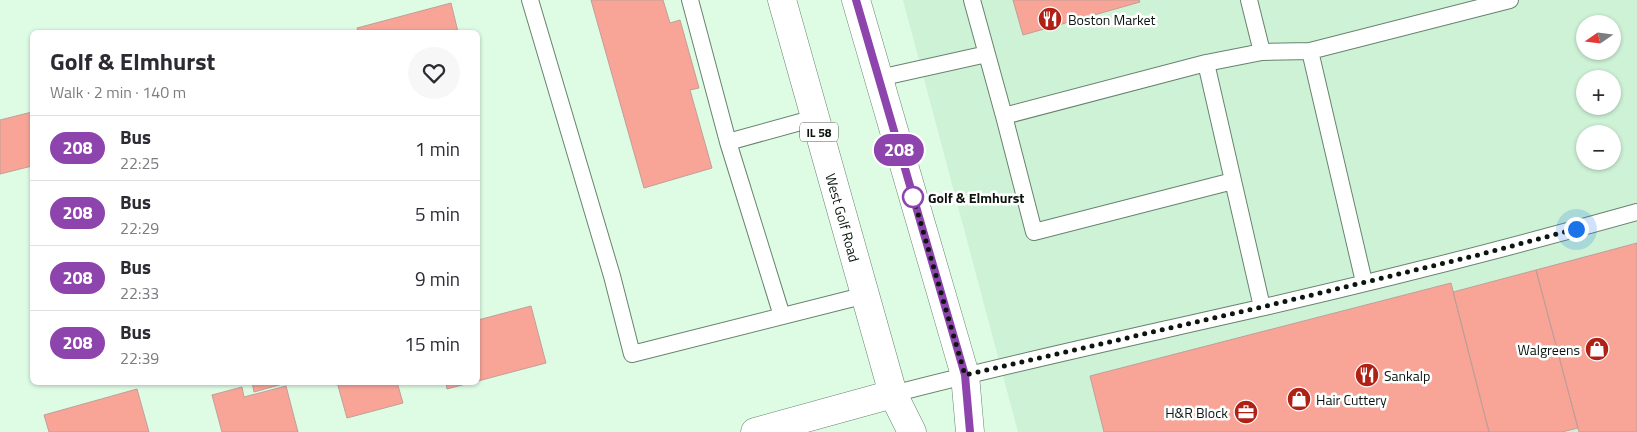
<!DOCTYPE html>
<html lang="en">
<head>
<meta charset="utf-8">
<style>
	:root { --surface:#fff; --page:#f7f7f7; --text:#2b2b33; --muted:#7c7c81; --line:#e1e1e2 }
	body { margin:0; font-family:"Titillium Web",sans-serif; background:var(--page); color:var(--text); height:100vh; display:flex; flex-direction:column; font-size:19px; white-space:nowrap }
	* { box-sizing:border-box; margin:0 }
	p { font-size:16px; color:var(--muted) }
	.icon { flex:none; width:28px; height:28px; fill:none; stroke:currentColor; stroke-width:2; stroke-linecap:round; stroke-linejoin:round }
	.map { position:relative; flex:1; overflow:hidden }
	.drawer { position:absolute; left:30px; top:30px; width:450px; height:355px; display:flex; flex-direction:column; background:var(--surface); border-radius:8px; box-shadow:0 1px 4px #0004 }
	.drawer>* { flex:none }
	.badge { padding:0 10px; border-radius:16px; font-size:18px; line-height:32px }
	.needle { width:32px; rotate:256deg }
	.tools { position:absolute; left:1576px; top:15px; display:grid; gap:10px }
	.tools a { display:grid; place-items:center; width:45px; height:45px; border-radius:50%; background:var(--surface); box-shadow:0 1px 4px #0004; font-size:25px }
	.you { position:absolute; width:25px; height:25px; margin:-12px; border:4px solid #fff; border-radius:50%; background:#1a73e8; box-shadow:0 0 0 8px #1a73e833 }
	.map>.badge { position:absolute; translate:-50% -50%; box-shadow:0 0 0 2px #fff }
	.round { display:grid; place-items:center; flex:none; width:52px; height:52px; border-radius:26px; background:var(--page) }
	.headline { display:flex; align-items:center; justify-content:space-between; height:85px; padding:0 20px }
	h1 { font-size:24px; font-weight:700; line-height:38px }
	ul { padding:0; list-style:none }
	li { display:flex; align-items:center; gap:15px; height:65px; padding:0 20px; border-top:1px solid var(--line) }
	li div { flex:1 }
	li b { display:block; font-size:19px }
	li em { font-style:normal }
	li .badge { min-width:55px; font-weight:700; text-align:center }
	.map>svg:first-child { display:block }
</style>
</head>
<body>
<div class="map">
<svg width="1637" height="432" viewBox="0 0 1637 432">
	<rect width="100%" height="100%" fill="#defbe4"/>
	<!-- built -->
	<path fill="#cef2d6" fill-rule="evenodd" d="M903 0H1637V432H1018ZM1585 24H1612V51H1585ZM1585 79H1612V106H1585ZM1585 134H1612V161H1585Z"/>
	<!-- building -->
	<path fill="#f8a598" stroke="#c19e98" d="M591 0H663L670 23 680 20 699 88 690 90 712 168 644 188Z
		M1013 0H1139L1140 2 1023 35Z
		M451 3 458 32H358L357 28Z
		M32 112V166L0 174V120Z
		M1637 243V432H1579L1536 270Z
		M1536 270 1578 428 1562 432H1489L1453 292Z
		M1451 283 1489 432H1104L1090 376Z
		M531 306 546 363 478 381V320Z
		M252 382H286V383L254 392Z
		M337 382H397L403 403 347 418Z
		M446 382H473L447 389Z
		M286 386 298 432H222L212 395 242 387 244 397Z
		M137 389 149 432H49L44 415Z"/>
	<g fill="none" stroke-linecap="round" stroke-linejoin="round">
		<!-- service casing -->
		<g stroke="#68836e" stroke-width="18">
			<path id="service" d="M530 0 612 276 632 354 866 295
				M690 0 728 142
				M972 0 1004 116
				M1249 0 1262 52
				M1310 51 1364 282
				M1206 63 1262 307
				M879 78 987 54
				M1233 181 1034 232 1004 116 1206 63 1262 52 1310 51 1510 0
				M782 316 728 142 815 118
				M893 394C1015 362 1138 336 1260 308 1387 279 1512 247 1637 212"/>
		</g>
		<!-- minor casing -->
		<g stroke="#68836e" stroke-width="29">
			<path id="minor" d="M755 432 893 394"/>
		</g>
		<!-- primary casing -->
		<g stroke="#68836e" stroke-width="29">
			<g id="primary">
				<path id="s1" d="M782 0 893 394 912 432"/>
				<path d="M856 0 965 375 970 432"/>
			</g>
		</g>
		<!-- service -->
		<use href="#service" stroke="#fff" stroke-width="16"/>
		<!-- minor -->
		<use href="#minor" stroke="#fff" stroke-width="28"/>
		<!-- primary -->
		<use href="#primary" stroke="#fff" stroke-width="28"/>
	</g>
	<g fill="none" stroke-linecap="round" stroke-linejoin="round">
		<!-- line casing -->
		<g stroke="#fff" stroke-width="11">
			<path id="line" d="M856 0 965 375 970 432"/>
		</g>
		<!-- line -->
		<use href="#line" stroke="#8e44ad" stroke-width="8"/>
		<!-- walk -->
		<path stroke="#0c160e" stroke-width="5" stroke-dasharray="0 9" d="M913 197 912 193 965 375 1262 307 1478 255 1576 229"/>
	</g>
	<!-- icons -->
	<defs>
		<g id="restaurant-disc" transform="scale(1.25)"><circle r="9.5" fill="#b02115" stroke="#fff"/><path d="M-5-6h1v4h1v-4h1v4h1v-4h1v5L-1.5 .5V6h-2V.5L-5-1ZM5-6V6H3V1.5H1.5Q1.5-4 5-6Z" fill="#fff"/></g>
		<g id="shop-disc" transform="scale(1.25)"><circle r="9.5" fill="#b02115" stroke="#fff"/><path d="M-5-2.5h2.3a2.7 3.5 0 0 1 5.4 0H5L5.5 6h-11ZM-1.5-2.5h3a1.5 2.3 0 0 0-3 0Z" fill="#fff"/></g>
		<g id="office-disc" transform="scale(1.25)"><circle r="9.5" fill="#b02115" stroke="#fff"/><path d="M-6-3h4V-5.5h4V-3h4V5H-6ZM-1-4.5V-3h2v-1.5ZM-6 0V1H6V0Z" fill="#fff"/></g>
	</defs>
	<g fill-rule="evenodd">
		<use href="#restaurant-disc" x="1050" y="19"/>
		<use href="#shop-disc" x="1597" y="349"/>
		<use href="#restaurant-disc" x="1367" y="375"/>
		<use href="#shop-disc" x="1299" y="399"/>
		<use href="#office-disc" x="1246" y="412"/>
	</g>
	<!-- markers -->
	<circle fill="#fff" stroke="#8e44ad" stroke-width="2.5" cx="913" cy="197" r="10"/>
	<g text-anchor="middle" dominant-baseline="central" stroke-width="5" stroke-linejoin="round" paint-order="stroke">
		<!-- shield labels -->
		<rect fill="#fff" stroke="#555c56" stroke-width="1" x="800" y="122.5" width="38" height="19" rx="4"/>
		<g font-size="12" font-weight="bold" fill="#0c160e">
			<text x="819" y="132">IL 58</text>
		</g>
		<!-- poi labels -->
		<g font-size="14" fill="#0c160e" stroke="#fff" text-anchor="start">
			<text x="1068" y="19">Boston Market</text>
			<text x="1580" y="349" text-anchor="end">Walgreens</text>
			<text x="1384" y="375">Sankalp</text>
			<text x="1316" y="399">Hair Cuttery</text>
			<text x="1228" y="412" text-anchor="end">H&amp;R Block</text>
		</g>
		<!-- stop labels -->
		<g font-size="14" font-weight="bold" fill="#0c160e" stroke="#fff" text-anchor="start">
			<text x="928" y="197">Golf &amp; Elmhurst</text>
		</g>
		<!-- street labels -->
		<g font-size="14" fill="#0c160e" stroke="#fff">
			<text stroke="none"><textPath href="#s1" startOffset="226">West Golf Road</textPath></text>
		</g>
	</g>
</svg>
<div class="tools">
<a><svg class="needle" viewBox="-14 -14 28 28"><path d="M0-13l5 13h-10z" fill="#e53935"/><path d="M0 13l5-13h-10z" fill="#7c7c81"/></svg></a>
<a>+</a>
<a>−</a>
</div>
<div class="you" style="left:1576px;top:229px"></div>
<b class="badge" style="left:899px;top:150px;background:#8e44ad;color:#fff">208</b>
<section class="drawer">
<div class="headline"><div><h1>Golf &amp; Elmhurst</h1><p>Walk · 2 min · 140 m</p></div><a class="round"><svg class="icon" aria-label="heart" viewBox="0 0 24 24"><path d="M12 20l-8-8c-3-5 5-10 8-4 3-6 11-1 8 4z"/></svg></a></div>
<ul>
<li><span class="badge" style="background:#8e44ad;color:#fff">208</span><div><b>Bus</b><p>22:25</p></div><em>1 min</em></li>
<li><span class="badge" style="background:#8e44ad;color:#fff">208</span><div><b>Bus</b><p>22:29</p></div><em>5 min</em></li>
<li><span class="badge" style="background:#8e44ad;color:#fff">208</span><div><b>Bus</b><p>22:33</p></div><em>9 min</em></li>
<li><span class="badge" style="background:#8e44ad;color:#fff">208</span><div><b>Bus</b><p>22:39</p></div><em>15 min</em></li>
</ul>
</section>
</div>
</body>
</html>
